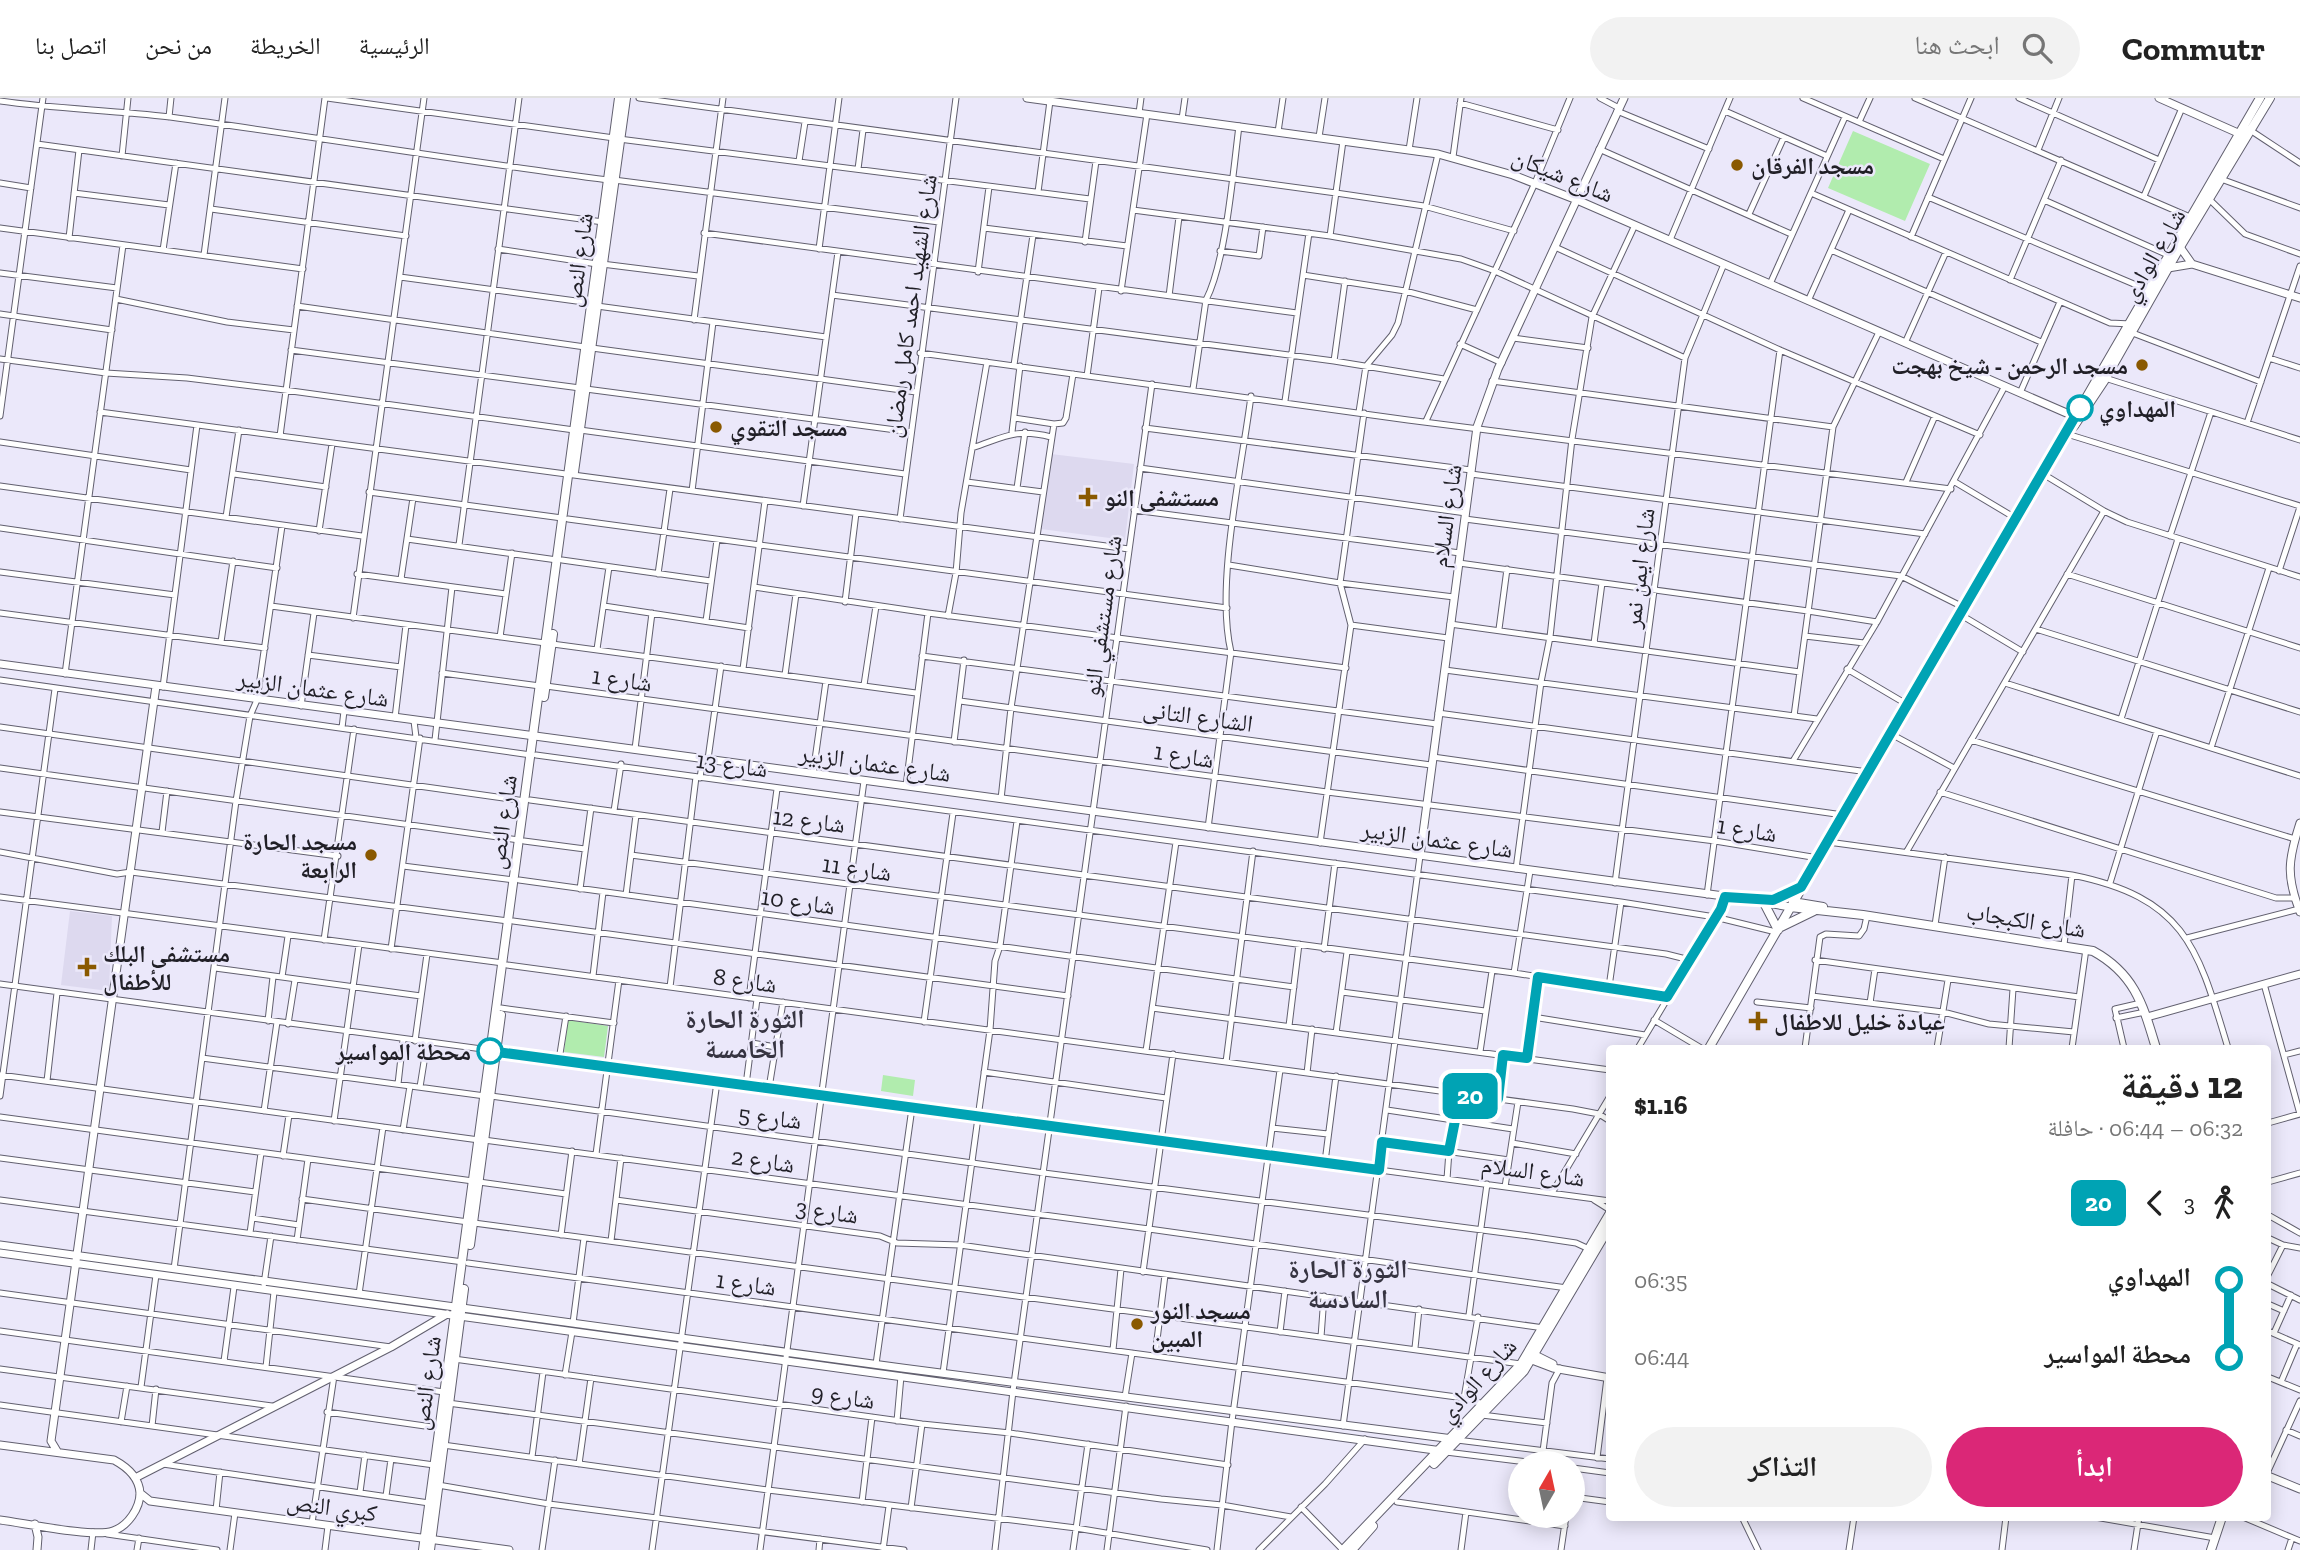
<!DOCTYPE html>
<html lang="ar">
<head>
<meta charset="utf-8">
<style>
	:root { --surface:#fff; --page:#f2f2f2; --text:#222; --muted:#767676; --line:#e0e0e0; --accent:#db2777 }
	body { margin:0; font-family:"Zilla Slab","Noto Naskh Arabic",serif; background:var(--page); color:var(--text); direction:rtl; height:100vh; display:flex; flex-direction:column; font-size:26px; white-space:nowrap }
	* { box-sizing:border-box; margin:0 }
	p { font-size:23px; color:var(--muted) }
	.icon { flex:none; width:38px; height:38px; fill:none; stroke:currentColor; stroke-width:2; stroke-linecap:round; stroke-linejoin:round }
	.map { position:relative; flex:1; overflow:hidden; direction:ltr }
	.drawer { position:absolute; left:1606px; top:947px; width:665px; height:476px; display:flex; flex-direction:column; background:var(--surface); border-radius:7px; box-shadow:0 4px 18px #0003; direction:rtl }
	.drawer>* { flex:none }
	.badge { padding:0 14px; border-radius:10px; font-size:24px; line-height:46px }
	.needle { width:46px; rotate:9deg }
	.buttons { position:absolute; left:1508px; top:1353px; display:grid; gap:14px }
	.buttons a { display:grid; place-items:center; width:77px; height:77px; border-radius:50%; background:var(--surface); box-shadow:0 4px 18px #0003; font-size:35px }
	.map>.badge { position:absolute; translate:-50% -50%; box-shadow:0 0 0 4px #fff }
	.legs { display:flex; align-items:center; gap:10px; height:77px; padding:0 28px; font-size:23px }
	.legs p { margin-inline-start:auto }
	.headline { display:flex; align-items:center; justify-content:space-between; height:119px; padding:0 28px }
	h1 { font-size:38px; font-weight:700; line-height:52px }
	.cta { display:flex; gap:14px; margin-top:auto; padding:14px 28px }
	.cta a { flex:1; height:80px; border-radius:42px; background:var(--accent); color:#fff; font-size:28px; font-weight:700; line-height:80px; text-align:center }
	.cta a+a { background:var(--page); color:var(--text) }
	ul { padding:0 28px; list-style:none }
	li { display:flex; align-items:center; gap:24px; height:77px; font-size:26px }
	li i { display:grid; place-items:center; width:10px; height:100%; margin:0 9px; background:currentColor }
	li i::after { content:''; width:18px; height:18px; margin:-9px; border:5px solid; border-radius:50%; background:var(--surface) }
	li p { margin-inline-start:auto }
	li:first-child i { background:linear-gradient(#0000 50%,currentColor 0) }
	li:last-child i { background:linear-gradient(currentColor 50%,#0000 0) }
	header { display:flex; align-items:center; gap:42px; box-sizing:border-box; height:98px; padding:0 35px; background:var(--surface); border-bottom:2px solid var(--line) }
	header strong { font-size:33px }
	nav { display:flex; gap:38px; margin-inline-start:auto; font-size:24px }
	.search { width:490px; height:63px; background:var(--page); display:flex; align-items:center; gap:18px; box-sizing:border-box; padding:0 24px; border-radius:38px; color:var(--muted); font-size:26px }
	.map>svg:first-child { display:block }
</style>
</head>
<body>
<header>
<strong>Commutr</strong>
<div class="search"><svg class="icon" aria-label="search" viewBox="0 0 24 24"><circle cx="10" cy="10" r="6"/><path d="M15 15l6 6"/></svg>ابحث هنا</div>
<nav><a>الرئيسية</a><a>الخريطة</a><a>من نحن</a><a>اتصل بنا</a></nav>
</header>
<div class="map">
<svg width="2300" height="1452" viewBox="0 0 2300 1452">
	<rect width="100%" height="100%" fill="#ebe8fa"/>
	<!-- medical -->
	<path fill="#ddd9ef" d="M1051 356 1134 366 1125 442 1041 431Z
		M70 813 112 818 109 893 61 887Z"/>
	<!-- green -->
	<path fill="#b1ecae" d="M1853 33 1930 66 1905 123 1828 90Z
		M568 922 608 928 604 959 564 954Z
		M883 977 915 982 913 998 881 993Z"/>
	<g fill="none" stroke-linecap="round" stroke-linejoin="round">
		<!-- minor casing -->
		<g stroke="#62606f" stroke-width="7">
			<path id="minor" d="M327 0 614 40
				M639 0 1336 95 1424 108 1514 133
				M1600 0 1619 10
				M1803 0 1944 61
				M1915 0 2190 119
				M2019 0 2159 62
				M0 3C56 11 113 12 170 19 316 39 462 63 608 82
				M1460 5 1558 32
				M1617 13 1709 51
				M1725 13 1827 58
				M1139 15 1141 0
				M169 19 171 0
				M1182 21 1185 0
				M1859 24 1870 0
				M2250 32 2300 65
				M1278 34 1283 0
				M1319 39 1325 0
				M619 41 1090 101
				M37 46 603 124
				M1599 51 1791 136
				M1409 52 1417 0
				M2038 52 2059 0
				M122 58 128 0
				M1453 59 1461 0
				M799 63 805 24
				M858 71 863 32
				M2221 81 2300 110
				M614 82 939 124
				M0 85 31 90
				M1038 94 1050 3
				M74 95 169 107
				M1811 95 2110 225 2131 226
				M2144 98 2182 10
				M1928 99 2148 192
				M2209 101 2245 136 2300 156
				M2044 102 2168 157
				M211 111 406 138
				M1133 112 1330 138 1461 161 1495 173 1685 260
				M1749 116 1784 39
				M0 130 303 171
				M984 130 1127 148
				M704 135 1297 215
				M1330 138 1343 43
				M1911 139 1971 0
				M69 140 79 52
				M1670 142 1730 0
				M1085 144 1096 63
				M1555 149 1780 252 1980 337
				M498 151 597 166
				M819 151 839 0
				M163 152 176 65
				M1831 152 2041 244
				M1220 153 1259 158 1263 129
				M204 157 225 0
				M602 166 698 178
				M978 174 989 89
				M0 175 117 190
				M1303 177 1405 193 1477 212
				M400 179 591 205
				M2010 182 2061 62
				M1770 186 1845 19
				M1121 193 1147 16
				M832 197 1334 263 1444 281
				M1169 198 1179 119
				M116 201 227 224 294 232
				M1808 203 1849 112
				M297 208 585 249
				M597 208 826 239
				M0 216 112 232
				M694 222 723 0
				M2130 234 2261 284
				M1513 240 1588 250
				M1905 245 1946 154
				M1460 246 1502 265
				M592 250 916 294
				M291 252 580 290
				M920 255 1408 322 1951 391
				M2269 260 2300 270
				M0 261 106 275 187 280 277 291 574 332
				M1334 263 1345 183
				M1014 267 1033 137
				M1087 278 1099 190
				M2105 280 2300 342
				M1492 283 1833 329
				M586 291 911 334
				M1193 291 1206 202C1226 163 1233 74 1239 28
				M2020 295 2060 204
				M1285 303 1309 135
				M100 314 1129 451
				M1359 314 1366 268 1392 237 1398 225 1438 56
				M0 318 43 0
				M1014 320 1054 326 1063 325 1066 320 1073 276
				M1426 323 1535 85 1570 0
				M2247 325 2300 168
				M1145 330 1471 372
				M580 332 905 376
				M1012 334 1020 268
				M2067 336 2300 408
				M280 338 325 0
				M0 344 191 372
				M972 350C1005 339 1015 330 1051 339
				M1140 370 1466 415
				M234 376 326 389
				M1471 376 1925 436
				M2043 376 2104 413 2127 424 2300 479
				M967 384 1043 394
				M1906 384 1935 318
				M1955 384 2017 421
				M0 388 362 438
				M1017 390 1025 334
				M692 393 713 224
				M369 394 562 420
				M803 408 838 154
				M1134 412 1460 455
				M226 419 239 332
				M568 421 1227 510
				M900 421 956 0
				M1465 421 1901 478 1965 510
				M0 430 277 470
				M319 433 332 346
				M2170 438 2211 314
				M407 441 557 462
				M459 447 519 0
				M562 462 711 483
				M1459 465 1808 513 1877 524
				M1229 467 1340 485 1454 499
				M2279 473 2300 409
				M0 474 175 497
				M357 476 506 496
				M658 476 670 391
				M2067 476 2300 550
				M401 481 413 400
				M754 489 928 515 1346 570
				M845 504 856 415
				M271 508 916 595
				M604 508 749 530
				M0 515 265 550
				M1961 517 2023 554
				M948 518 956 475 961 415 987 264
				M353 520 424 0
				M706 523 717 442
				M1450 526 1800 574
				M1351 527 1448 540
				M1499 531 1507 471
				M2036 531 2300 614
				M1805 538 1864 545
				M500 539 512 455
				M221 544 233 463
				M1594 545 1602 485
				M597 551 609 469
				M308 557 401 569
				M922 558 1437 626
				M743 571 765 403
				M1847 571 1908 607
				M1445 572 1817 621
				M442 575 540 588
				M65 576 123 147
				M785 577 796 496
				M0 582 531 657
				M2005 585 2300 678
				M864 587 876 508
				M546 588 1327 694 1715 743 1818 760
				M163 589 197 327
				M960 603 1431 667
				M301 608 314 515
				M1438 615 1868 674
				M1794 618 1833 329 1879 234
				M395 620 406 527
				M2121 621 2178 441
				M414 623 416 639
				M0 629 525 703
				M342 630 344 613
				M1891 636 1954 670
				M435 642 452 489
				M1971 642 2295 741
				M954 644 964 562
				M2211 650 2269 470
				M635 651 652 515
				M536 657 1621 804 1715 819 1776 834
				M1433 659 1843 717
				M708 661 721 568
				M1793 663 1877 524 2005 288
				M0 670 519 742
				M813 676 826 583
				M700 680 703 660
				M906 688 928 515
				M1940 694 2276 800H2295
				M1001 701 1011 610 1054 326
				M530 702 1666 856 1690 862
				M614 713 621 666
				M0 714 338 758
				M1208 730 1231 554C1215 487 1242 369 1251 298
				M162 734 167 693
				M524 743 585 751
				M1828 744 2072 777C2186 800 2198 850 2228 950
				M1320 745 1351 527 1340 485 1364 315
				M1907 753 2104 413
				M0 754 117 776 131 774 508 823
				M631 757 1514 875 1667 899
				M403 768 514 782
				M1516 771 1541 584 1550 539 1572 341 1592 219 1635 127
				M519 782 1294 889
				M1615 785 1685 260 1724 166
				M2110 785 2157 633
				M580 791 591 710
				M626 797 636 717
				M1707 797 1780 252
				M0 799 503 865
				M513 823 1068 898
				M1935 827 1945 759
				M2187 840 2299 811
				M324 842 354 631
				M2064 847 2072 777
				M391 851 420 640
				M1324 851 1335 765
				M1815 862 2079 899
				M507 867 1573 1011 1599 1016 1610 1023
				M215 870 421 898
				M1514 875 1530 773
				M593 878 603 794
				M282 879 288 838
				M0 886 1610 1103
				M2264 886 2300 1016 2268 1025
				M670 889 696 679
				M1609 889 1621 804
				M1342 894 1485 913
				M1812 898 1943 914 1989 926 2074 934
				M749 900 777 691
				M1757 904 1811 910
				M1870 905 1875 871
				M501 910 614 925
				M1152 910 1610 972
				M1533 919 1645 937
				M2116 920 2145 914
				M1654 922 1701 950
				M268 923 273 879
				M924 924 953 715
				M288 926 295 882
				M1289 928 1299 846
				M1336 935 1347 854
				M415 943 427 856
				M752 945 776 949
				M1638 950 1721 811 1725 799
				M1805 950 1820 839 1826 836 1859 838 1864 831 1867 818
				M1937 950 1948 882
				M2009 950 2013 891
				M2072 950 2086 851
				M2124 950 2115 911 2141 905
				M1146 953 1176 744
				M1480 954 1492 873
				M2284 957 2300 953
				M202 960 485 998
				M1527 960 1538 879
				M559 962 566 918
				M1226 964 1253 753
				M984 974 1166 1000
				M1307 975 1312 931
				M0 977 479 1042
				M47 983 57 895
				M398 986 403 942
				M746 987 757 901
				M420 989 427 945
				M769 990 783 904
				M0 998 55 591
				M491 998 1044 1075 1529 1138 1576 1145 1589 1151
				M1498 1001 1503 957
				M1387 1012 1513 1031
				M264 1013 277 924
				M0 1019 473 1083
				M334 1023 359 847
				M1272 1030 1328 1036
				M403 1032 410 988
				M484 1042 1149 1131 1567 1190
				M1382 1044 1509 1062
				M1512 1045 1576 1056
				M596 1056 619 882
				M283 1058 289 1017
				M0 1060 255 1094
				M1325 1064 1336 978
				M1447 1081 1449 1053 1460 997
				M479 1084 566 1096
				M2268 1084 2300 1075
				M1505 1089 1518 1004
				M1552 1095 1610 998
				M302 1101 468 1124
				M0 1102 463 1164
				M616 1102 880 1138 897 1145 960 1147 1544 1230
				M1594 1102 1610 1112
				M2268 1117 2300 1135
				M252 1120 299 1127
				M474 1125 1521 1266
				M250 1135 261 1055
				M561 1137 572 1053
				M2268 1140 2283 1147 2300 1150
				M297 1142 308 1061
				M611 1143 621 1060
				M468 1165 1464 1300 1483 1306
				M174 1171 236 703 250 618 257 602 282 428
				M1143 1174 1173 956
				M2268 1177 2283 1147
				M264 1186 271 1138
				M2268 1186 2300 1202
				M0 1195 391 1249
				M359 1196 383 1029
				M2268 1206 2284 1213
				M1469 1217 1487 1086
				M573 1225 584 1140
				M0 1233 444 1294
				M2268 1233 2300 1247
				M1280 1234 1285 1193
				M2274 1235 2291 1197
				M1321 1239 1324 1198
				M1415 1250 1419 1211
				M1113 1252 1121 1171
				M1155 1258 1165 1177
				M454 1261 922 1326 1010 1335 1228 1367
				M224 1263 234 1189
				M876 1266 912 1010
				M266 1269 274 1194
				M0 1271 272 1308
				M943 1275 990 932 995 863 1000 848 1017 723
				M565 1277 572 1234
				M2268 1279 2300 1292
				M2281 1284 2297 1246
				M141 1289 156 1177
				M1125 1299 1132 1255
				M1464 1300 1478 1219
				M448 1305 1161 1401 1222 1407 1291 1419
				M0 1307 434 1367
				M327 1314 439 1330
				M1482 1317 1547 1325
				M897 1323 901 1278
				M121 1324 127 1288
				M152 1328 156 1291
				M1343 1328 1420 758
				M2286 1332 2300 1338
				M1457 1342 1610 1361
				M443 1347 768 1392 1076 1430 1207 1452
				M1543 1353 1552 1285 1560 1270
				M1446 1354 1535 1365
				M532 1359 543 1274
				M1597 1360 1607 1280
				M163 1366 429 1405
				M579 1366 591 1280
				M1573 1370 1610 1375
				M2268 1373 2300 1303
				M438 1387 549 1406 904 1452
				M360 1394 365 1357
				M386 1398 391 1361
				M1573 1399 1610 1404
				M862 1404 872 1319
				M1397 1404 1565 1428
				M1301 1409 1343 1452
				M911 1410 922 1326
				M216 1412 220 1374
				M1742 1419 1758 1452
				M2095 1419 2215 1440
				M2243 1419 2300 1443
				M312 1425 334 1278
				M107 1436 217 1452
				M91 1452 93 1434
				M137 1452 139 1440
				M230 1452 235 1415
				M325 1452 328 1428
				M542 1452 555 1362
				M652 1452 717 984
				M760 1452 864 683
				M819 1452 820 1441
				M883 1452 889 1408
				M995 1452 1013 1293 1152 286
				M1073 1452 1088 1346
				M1107 1452 1126 1308
				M1217 1452 1232 1323 1280 972
				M1259 1452 1325 1386 1365 1341
				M1461 1452 1466 1414
				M1561 1452 1566 1418
				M1849 1452 1854 1419
				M2002 1452 2006 1419
				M2134 1452 2139 1419
				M2288 1452 2292 1440"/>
		</g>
		<!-- tertiary casing -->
		<g stroke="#62606f" stroke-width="9">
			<path id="tertiary" d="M1027 0 1438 56 1513 77 1577 102 2078 320
				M2159 0 2238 35
				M2180 149 2192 166
				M2168 170 2192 166 2300 200
				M0 566 1746 801 1790 809
				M2300 725C2288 762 2286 778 2300 814
				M1420 758 1477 329 1498 271 1624 0
				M2147 919 2300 876
				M0 1147 902 1270 1453 1341
				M0 1155 1442 1353
				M1535 1257 1553 1266
				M1532 1262 1553 1270 1610 1280
				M0 1347 114 1362C127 1369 139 1379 140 1395 140 1410 128 1428 113 1433 94 1440 24 1425 0 1422
				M57 1353 51 1343 156 588
				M2268 1378 2300 1391
				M135 1380 391 1249 447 1216
				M140 1395 150 1403 509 1452
				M35 1426 38 1439 37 1452"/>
		</g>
		<!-- secondary casing -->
		<g stroke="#62606f" stroke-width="10">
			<path id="secondary" d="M2074 328 2104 283 2180 149 2270 0
				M574 374 626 0
				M544 599 553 536
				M1773 802 1801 788
				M1793 804 1823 809
				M1764 805 1778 832
				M1790 809 1863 817 2093 853C2135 876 2143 907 2156 950
				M1779 830 1814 813
				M1709 950 2260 0
				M470 1147 501 917
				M1434 1366 1524 1273 1610 1128
				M423 1452 619 0
				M430 1452 464 1191
				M1343 1452 1521 1266 1610 1115
				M1352 1452 1373 1428
				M2211 1452 2222 1419"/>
		</g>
		<!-- minor -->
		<use href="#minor" stroke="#fff" stroke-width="5"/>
		<!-- tertiary -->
		<use href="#tertiary" stroke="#fff" stroke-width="7"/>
		<!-- secondary -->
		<use href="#secondary" stroke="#fff" stroke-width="8"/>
	</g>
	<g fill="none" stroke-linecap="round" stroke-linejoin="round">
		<!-- line-1 casing -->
		<g stroke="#fff" stroke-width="16">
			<path id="line-1" d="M490 953 1379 1072 1382 1044 1449 1053 1460 997 1498 1001 1503 957 1527 960 1538 879 1667 899 1721 811 1725 799 1773 802 1801 789 2080 310"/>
		</g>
		<!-- line-1 -->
		<use href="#line-1" stroke="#00a3b4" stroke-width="10"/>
	</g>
	<!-- markers -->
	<g fill="#8a5900" stroke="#ebe8fa" stroke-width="2.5">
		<circle cx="1737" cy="67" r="7"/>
		<circle cx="2142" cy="267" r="7"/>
		<circle cx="716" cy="329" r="7"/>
		<path d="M1084.5 388.5h7v7h7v7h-7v7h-7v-7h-7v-7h7z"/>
		<circle cx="371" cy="757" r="7"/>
		<path d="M83.5 858.5h7v7h7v7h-7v7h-7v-7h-7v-7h7z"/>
		<path d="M1754.5 912.5h7v7h7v7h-7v7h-7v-7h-7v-7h7z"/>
		<circle cx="1137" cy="1226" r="7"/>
	</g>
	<g fill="#fff" stroke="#00a3b4" stroke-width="3.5">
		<circle cx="2080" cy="310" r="12"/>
		<circle cx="490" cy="953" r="12"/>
	</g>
	<g text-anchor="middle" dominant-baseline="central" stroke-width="5" stroke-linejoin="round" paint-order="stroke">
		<!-- poi labels -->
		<g font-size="24" font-weight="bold" fill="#201f26" stroke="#ebe8fa" text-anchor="start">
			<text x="1751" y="67">مسجد الفرقان</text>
			<text x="2128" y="267" text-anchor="end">مسجد الرحمن - شيخ بهجت</text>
			<text x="730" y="329">مسجد التقوي</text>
			<text x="1104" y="399">مستشفى النو</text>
			<text x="357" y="743" text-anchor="end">مسجد الحارة<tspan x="357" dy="28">الرابعة</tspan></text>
			<text x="103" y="855">مستشفى البلك<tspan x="103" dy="28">للأطفال</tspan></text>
			<text x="1774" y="923">عيادة خليل للاطفال</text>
			<text x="1151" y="1212">مسجد النور<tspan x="1151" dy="28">المبين</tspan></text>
		</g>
		<!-- street labels -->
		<g font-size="24" fill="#201f26" stroke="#ebe8fa">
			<text transform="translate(1563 77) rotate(22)">شارع شيكان</text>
			<text transform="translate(2153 157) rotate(-60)">شارع الوادي</text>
			<text transform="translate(578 162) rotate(-82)">شارع النص</text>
			<text transform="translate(910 208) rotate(-82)">شارع الشهيد احمد كامل رمضان</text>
			<text transform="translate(1446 418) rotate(-82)">شارع السلام</text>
			<text transform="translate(1639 470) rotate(-83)">شارع ايمن نمر</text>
			<text transform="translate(1102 518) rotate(-82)">شارع مستشفي النو</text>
			<text transform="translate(622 581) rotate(8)">شارع 1</text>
			<text transform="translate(313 590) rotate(8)">شارع عثمان الزبير</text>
			<text transform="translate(1198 618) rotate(8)">الشارع التانى</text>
			<text transform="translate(1184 657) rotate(9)">شارع 1</text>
			<text transform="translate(875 665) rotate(8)">شارع عثمان الزبير</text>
			<text transform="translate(732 666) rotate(8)">شارع 13</text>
			<text transform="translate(809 722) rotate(7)">شارع 12</text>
			<text transform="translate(502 724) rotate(-82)">شارع النص</text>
			<text transform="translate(1747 731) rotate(9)">شارع 1</text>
			<text transform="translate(1437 741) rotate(8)">شارع عثمان الزبير</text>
			<text transform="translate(857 770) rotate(8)">شارع 11</text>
			<text transform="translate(798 803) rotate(8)">شارع 10</text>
			<text transform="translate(2026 822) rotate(9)">شارع الكبجاب</text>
			<text transform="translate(745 882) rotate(8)">شارع 8</text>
			<text transform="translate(770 1019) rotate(7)">شارع 5</text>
			<text transform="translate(763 1062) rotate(8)">شارع 2</text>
			<text transform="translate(1533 1073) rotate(8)">شارع السلام</text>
			<text transform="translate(827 1113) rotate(8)">شارع 3</text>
			<text transform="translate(746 1185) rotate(8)">شارع 1</text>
			<text transform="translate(1477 1282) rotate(-48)">شارع الوادي</text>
			<text transform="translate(426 1285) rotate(-82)">شارع النص</text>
			<text transform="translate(843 1298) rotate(8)">شارع 9</text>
			<text transform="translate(332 1409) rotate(8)">كبري النص</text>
		</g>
		<!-- stop labels -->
		<g font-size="24" font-weight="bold" fill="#201f26" stroke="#ebe8fa" text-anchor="start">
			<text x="2099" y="310">المهداوي</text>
			<text x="471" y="953" text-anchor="end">محطة المواسير</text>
		</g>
		<!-- neighbourhood labels -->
		<g font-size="26" font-weight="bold" fill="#363441" stroke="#ebe8fa">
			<text x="745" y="921">الثورة الحارة<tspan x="745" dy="30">الخامسة</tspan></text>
			<text x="1348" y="1171">الثورة الحارة<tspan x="1348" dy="30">السادسة</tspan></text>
		</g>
	</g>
</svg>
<div class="buttons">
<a><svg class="needle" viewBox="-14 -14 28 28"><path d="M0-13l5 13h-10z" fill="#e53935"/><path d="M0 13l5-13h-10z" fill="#767676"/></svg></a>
</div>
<b class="badge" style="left:1470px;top:998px;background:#00a3b4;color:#fff">20</b>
<section class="drawer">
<div class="headline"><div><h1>12 دقيقة</h1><p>06:32 – 06:44 · حافلة</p></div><b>$1.16</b></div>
<div class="legs"><svg class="icon" aria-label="walk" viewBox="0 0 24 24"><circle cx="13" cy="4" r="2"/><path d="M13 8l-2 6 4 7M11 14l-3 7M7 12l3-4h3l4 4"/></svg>3<svg class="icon" aria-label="back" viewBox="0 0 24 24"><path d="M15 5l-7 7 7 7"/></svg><b class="badge" style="background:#00a3b4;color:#fff">20</b></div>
<ul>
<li><i style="color:#00a3b4"></i><b>المهداوي</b><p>06:35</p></li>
<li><i style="color:#00a3b4"></i><b>محطة المواسير</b><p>06:44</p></li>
</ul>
<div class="cta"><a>ابدأ</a><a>التذاكر</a></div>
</section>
</div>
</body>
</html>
